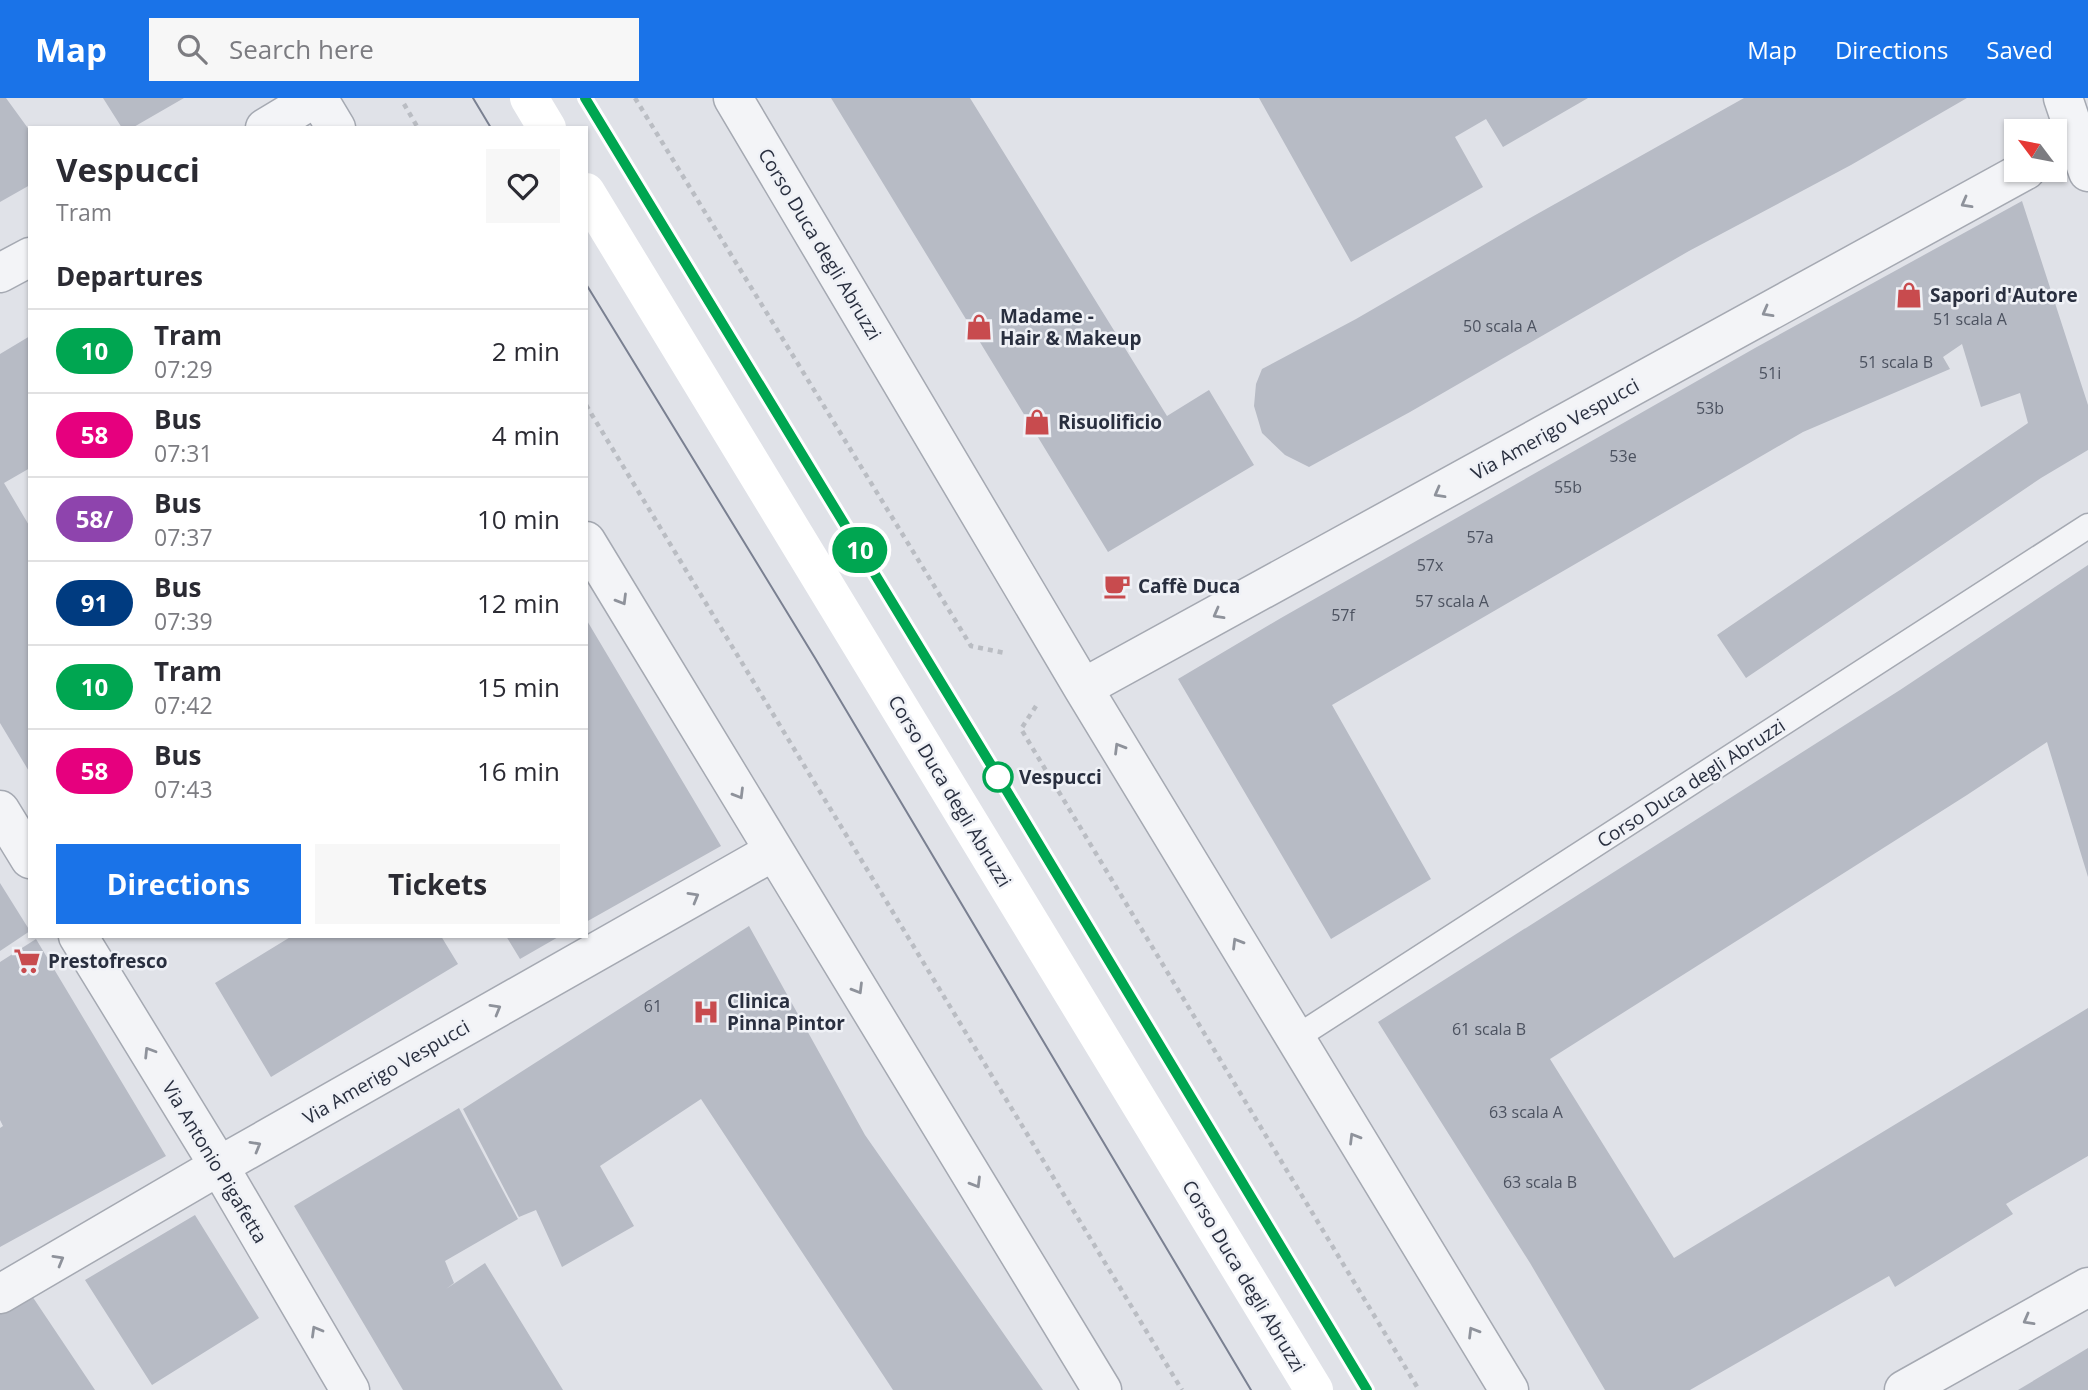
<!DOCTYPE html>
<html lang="en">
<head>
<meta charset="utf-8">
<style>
	:root { --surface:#fff; --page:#f7f7f7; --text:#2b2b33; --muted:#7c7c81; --line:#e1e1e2; --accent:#1a73e8 }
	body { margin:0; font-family:"Open Sans",sans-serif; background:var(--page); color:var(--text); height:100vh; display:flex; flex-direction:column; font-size:26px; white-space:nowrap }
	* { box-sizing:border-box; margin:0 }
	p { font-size:23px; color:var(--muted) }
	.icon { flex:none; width:38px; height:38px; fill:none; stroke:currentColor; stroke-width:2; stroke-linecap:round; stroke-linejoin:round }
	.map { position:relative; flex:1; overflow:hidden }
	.panel { position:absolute; left:28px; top:28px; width:560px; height:812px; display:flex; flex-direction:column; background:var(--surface); border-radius:0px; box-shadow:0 2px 5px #0004 }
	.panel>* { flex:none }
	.badge { padding:0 14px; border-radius:23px; font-size:24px; line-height:46px }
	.needle { width:46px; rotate:302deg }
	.controls { position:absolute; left:2004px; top:21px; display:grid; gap:14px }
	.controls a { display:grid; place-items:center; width:63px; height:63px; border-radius:0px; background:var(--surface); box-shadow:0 2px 5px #0004; font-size:35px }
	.map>.badge { position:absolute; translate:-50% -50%; box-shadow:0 0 0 4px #fff }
	h2 { padding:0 28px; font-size:26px; line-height:63px }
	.round { display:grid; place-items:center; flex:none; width:74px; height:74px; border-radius:0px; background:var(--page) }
	.headline { display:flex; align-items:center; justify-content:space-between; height:119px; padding:0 28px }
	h1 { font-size:33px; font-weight:700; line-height:52px }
	.action { display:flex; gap:14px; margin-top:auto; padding:14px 28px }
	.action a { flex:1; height:80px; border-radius:0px; background:var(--accent); color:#fff; font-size:28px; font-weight:700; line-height:80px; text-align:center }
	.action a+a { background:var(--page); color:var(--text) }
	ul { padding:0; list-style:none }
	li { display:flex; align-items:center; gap:21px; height:84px; padding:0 28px; border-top:2px solid var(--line) }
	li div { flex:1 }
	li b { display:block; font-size:26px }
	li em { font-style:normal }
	li .badge { min-width:77px; font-weight:700; text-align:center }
	header { display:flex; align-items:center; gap:42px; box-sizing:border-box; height:98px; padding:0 35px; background:var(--accent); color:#fff }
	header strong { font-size:33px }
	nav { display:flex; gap:38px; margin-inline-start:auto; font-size:24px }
	.search { width:490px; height:63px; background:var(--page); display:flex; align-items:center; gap:18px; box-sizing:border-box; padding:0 24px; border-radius:0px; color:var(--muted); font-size:26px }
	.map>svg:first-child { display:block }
</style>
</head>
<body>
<header>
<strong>Map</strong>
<div class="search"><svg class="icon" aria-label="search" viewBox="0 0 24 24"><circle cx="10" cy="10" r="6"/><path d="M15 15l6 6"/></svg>Search here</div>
<nav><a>Map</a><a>Directions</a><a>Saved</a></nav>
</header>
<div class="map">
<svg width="2088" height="1292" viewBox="0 0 2088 1292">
	<rect width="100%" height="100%" fill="#e0e2e8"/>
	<!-- building -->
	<path fill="#b7bbc5" d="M0 0H6L30 33V87L0 104Z
		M103 0H184L132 30H122Z
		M831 0H970L1167 318 1209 292 1254 367 1108 454Z
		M1259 0H1588L1503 49 1486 21 1455 39 1483 89 1351 164Z
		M1744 0H1967L1851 67 1689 153 1410 314 1309 369 1285 357 1262 335 1254 308 1256 286 1262 271 1356 221 1530 120Z
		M2022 103 2088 307V352L2041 380 1746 580 1717 537 2028 325 2020 295 1981 309 1962 246 1943 259 1950 271 1803 334 1332 607 1431 781 1331 841 1178 581 1281 520 1755 250Z
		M30 238V370L4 385 30 429V675L0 625V256Z
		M2088 467V779L2047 644 1967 697 1550 961 1674 1160 2088 910V1058L2006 1106 2013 1116 1895 1189 1889 1178 1690 1292H1605L1530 1165 1378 924 1900 592Z
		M586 521 721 748 586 824Z
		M0 785 30 833 0 853Z
		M749 828 865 1037 1043 1292H893L701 1001 600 1068 634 1128 562 1169 536 1112 519 1119 463 1011Z
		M292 838H441L458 866 271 979 215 885Z
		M506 838H560L520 861Z
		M36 841 166 1058 0 1149V1030L3 1028 0 1022V864Z
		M459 1010 518 1121 445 1163 454 1185 446 1191 485 1165 563 1292H403L294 1108Z
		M195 1117 259 1220 152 1287 85 1182Z
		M32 1198 95 1292H0V1216Z
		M2088 1250V1292H2018Z"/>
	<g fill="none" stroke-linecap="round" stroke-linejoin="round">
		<!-- service casing -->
		<g stroke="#a5a9b2" stroke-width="27">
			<path id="service" d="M1294 941 2088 428"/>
		</g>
		<!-- minor casing -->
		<g stroke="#a5a9b2" stroke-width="41">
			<path id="minor" d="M318 0 336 30
				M733 0 1083 590 1509 1292
				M2063 0 2088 74
				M265 30 315 0
				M0 175 30 159
				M586 443 1102 1292
				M1083 590 2026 72
				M0 712 30 761
				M78 838 219 1068 350 1292
				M0 1196 219 1068 774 753
				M1904 1292 2088 1189"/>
		</g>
		<!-- path -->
		<path stroke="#babdc3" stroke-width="4.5" stroke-dasharray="5 5" stroke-linecap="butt" d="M635 0 971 548 1005 555
			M404 6 418 30
			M586 307 1182 1292
			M1036 608 1021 631 1419 1292"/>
		<!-- service -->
		<use href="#service" stroke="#f3f4f7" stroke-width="24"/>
		<!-- minor -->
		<use href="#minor" stroke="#f3f4f7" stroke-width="38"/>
		<!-- secondary -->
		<path stroke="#fff" stroke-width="38" d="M529 0 547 30
			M586 94 1314 1292"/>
		<!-- tram -->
		<path stroke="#7a8091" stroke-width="2" d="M473 0 491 30
			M585 0 999 680 1367 1292
			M586 186 815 560 1251 1292"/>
	</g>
	<!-- one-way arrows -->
	<defs><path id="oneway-chevron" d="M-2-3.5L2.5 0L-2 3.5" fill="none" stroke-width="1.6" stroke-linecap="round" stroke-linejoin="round" transform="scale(1.75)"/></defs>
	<g stroke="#8e929b">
		<use href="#oneway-chevron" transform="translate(1966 105) rotate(151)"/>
		<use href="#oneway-chevron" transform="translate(1767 214) rotate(151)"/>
		<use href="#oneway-chevron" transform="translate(1439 395) rotate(151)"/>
		<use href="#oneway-chevron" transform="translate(622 502) rotate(59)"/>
		<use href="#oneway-chevron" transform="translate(1218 516) rotate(151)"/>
		<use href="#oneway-chevron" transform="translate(1119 650) rotate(-121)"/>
		<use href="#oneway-chevron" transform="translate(739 696) rotate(59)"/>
		<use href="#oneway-chevron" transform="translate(694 799) rotate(-30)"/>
		<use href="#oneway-chevron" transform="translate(1237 845) rotate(-121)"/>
		<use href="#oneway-chevron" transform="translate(858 891) rotate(59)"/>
		<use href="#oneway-chevron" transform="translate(496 911) rotate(-30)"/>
		<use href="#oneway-chevron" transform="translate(149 954) rotate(-122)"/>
		<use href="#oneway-chevron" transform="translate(1354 1040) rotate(-121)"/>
		<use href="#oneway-chevron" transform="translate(256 1048) rotate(-30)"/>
		<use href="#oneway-chevron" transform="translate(976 1085) rotate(59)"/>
		<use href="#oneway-chevron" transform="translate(59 1162) rotate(-30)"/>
		<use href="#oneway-chevron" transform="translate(2028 1222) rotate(151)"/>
		<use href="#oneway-chevron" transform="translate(316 1233) rotate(-120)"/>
		<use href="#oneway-chevron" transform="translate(1473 1234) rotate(-121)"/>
	</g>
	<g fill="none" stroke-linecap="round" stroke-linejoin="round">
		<!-- line casing -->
		<g stroke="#fff" stroke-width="16">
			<path id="line" d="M585 0 999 680 1367 1292"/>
		</g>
		<!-- line -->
		<use href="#line" stroke="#00a651" stroke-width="10"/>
	</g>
	<!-- icons -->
	<defs>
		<g id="shop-bare" transform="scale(2.1)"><path d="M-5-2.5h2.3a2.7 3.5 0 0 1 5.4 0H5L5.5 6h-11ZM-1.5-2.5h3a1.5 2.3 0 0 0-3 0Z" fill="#c84b4e" stroke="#eff1f6" stroke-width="2.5" paint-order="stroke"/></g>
		<g id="cafe-bare" transform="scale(2.1)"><path d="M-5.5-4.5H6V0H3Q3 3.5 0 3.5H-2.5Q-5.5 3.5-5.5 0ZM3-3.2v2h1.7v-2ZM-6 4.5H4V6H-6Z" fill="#c84b4e" stroke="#eff1f6" stroke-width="2.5" paint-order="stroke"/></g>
		<g id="supermarket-bare" transform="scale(2.1)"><path d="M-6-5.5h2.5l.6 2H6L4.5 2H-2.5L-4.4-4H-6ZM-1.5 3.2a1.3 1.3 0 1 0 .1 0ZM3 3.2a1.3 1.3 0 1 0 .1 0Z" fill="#c84b4e" stroke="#eff1f6" stroke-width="2.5" paint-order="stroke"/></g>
		<g id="hospital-bare" transform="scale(2.1)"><path d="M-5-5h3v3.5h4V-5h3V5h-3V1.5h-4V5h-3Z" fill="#c84b4e" stroke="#eff1f6" stroke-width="2.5" paint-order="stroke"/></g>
	</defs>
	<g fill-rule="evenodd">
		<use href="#shop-bare" x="1909" y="197"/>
		<use href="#shop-bare" x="979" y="229"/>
		<use href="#shop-bare" x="1037" y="324"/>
		<use href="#cafe-bare" x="1117" y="488"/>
		<use href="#supermarket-bare" x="27" y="863"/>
		<use href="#hospital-bare" x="706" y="914"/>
	</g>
	<!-- markers -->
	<circle fill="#fff" stroke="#00a651" stroke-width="3.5" cx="998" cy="679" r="14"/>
	<g text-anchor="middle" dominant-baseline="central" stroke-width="5" stroke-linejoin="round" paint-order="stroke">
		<!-- number labels -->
		<g font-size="16" fill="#4c5260">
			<text x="1970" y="221">51 scala A</text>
			<text x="1500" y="228">50 scala A</text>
			<text x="1896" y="264">51 scala B</text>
			<text x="1770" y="275">51i</text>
			<text x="1710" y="310">53b</text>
			<text x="1623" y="358">53e</text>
			<text x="1568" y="389">55b</text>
			<text x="1480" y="439">57a</text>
			<text x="1430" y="467">57x</text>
			<text x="1452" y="503">57 scala A</text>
			<text x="1343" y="517">57f</text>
			<text x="653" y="908">61</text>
			<text x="1489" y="931">61 scala B</text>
			<text x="1526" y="1014">63 scala A</text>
			<text x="1540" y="1084">63 scala B</text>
		</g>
		<!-- street labels -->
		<g font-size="19" fill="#292f3f" stroke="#eff1f6">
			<text transform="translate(820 146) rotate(59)">Corso Duca degli Abruzzi</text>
			<text transform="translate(1555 331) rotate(-29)">Via Amerigo Vespucci</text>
			<text transform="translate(1691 685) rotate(-33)">Corso Duca degli Abruzzi</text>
			<text transform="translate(950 693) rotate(59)">Corso Duca degli Abruzzi</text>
			<text transform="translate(386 974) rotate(-30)">Via Amerigo Vespucci</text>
			<text transform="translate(215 1064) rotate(59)">Via Antonio Pigafetta</text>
			<text transform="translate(1244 1178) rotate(59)">Corso Duca degli Abruzzi</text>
		</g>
		<!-- poi labels -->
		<g font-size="19" font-weight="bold" fill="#292f3f" stroke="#eff1f6" text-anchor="start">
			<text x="1930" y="197">Sapori d'Autore</text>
			<text x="1000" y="218">Madame -<tspan x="1000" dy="22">Hair &amp; Makeup</tspan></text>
			<text x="1058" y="324">Risuolificio</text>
			<text x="1138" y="488">Caffè Duca</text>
			<text x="48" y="863">Prestofresco</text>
			<text x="727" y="903">Clinica<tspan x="727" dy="22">Pinna Pintor</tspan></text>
		</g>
		<!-- stop labels -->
		<g font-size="19" font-weight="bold" fill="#292f3f" stroke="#eff1f6" text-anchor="start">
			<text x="1019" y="679">Vespucci</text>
		</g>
	</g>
</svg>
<div class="controls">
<a><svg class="needle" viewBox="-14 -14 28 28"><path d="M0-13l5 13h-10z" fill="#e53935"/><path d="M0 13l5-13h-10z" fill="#7c7c81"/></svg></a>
</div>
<b class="badge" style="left:860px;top:452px;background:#00a651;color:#fff">10</b>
<section class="panel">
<div class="headline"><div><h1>Vespucci</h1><p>Tram</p></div><a class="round"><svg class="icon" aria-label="heart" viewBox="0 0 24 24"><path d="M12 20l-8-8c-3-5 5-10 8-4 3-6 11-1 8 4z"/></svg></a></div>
<h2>Departures</h2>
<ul>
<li><span class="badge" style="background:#00a651;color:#fff">10</span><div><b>Tram</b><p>07:29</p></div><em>2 min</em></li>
<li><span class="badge" style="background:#e6007e;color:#fff">58</span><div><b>Bus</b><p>07:31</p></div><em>4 min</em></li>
<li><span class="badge" style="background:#8e44ad;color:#fff">58/</span><div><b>Bus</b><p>07:37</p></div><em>10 min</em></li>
<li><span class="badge" style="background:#003b80;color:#fff">91</span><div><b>Bus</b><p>07:39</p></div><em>12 min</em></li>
<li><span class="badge" style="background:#00a651;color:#fff">10</span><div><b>Tram</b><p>07:42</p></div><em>15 min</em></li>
<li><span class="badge" style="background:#e6007e;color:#fff">58</span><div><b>Bus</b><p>07:43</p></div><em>16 min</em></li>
</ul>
<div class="action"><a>Directions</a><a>Tickets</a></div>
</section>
</div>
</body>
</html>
